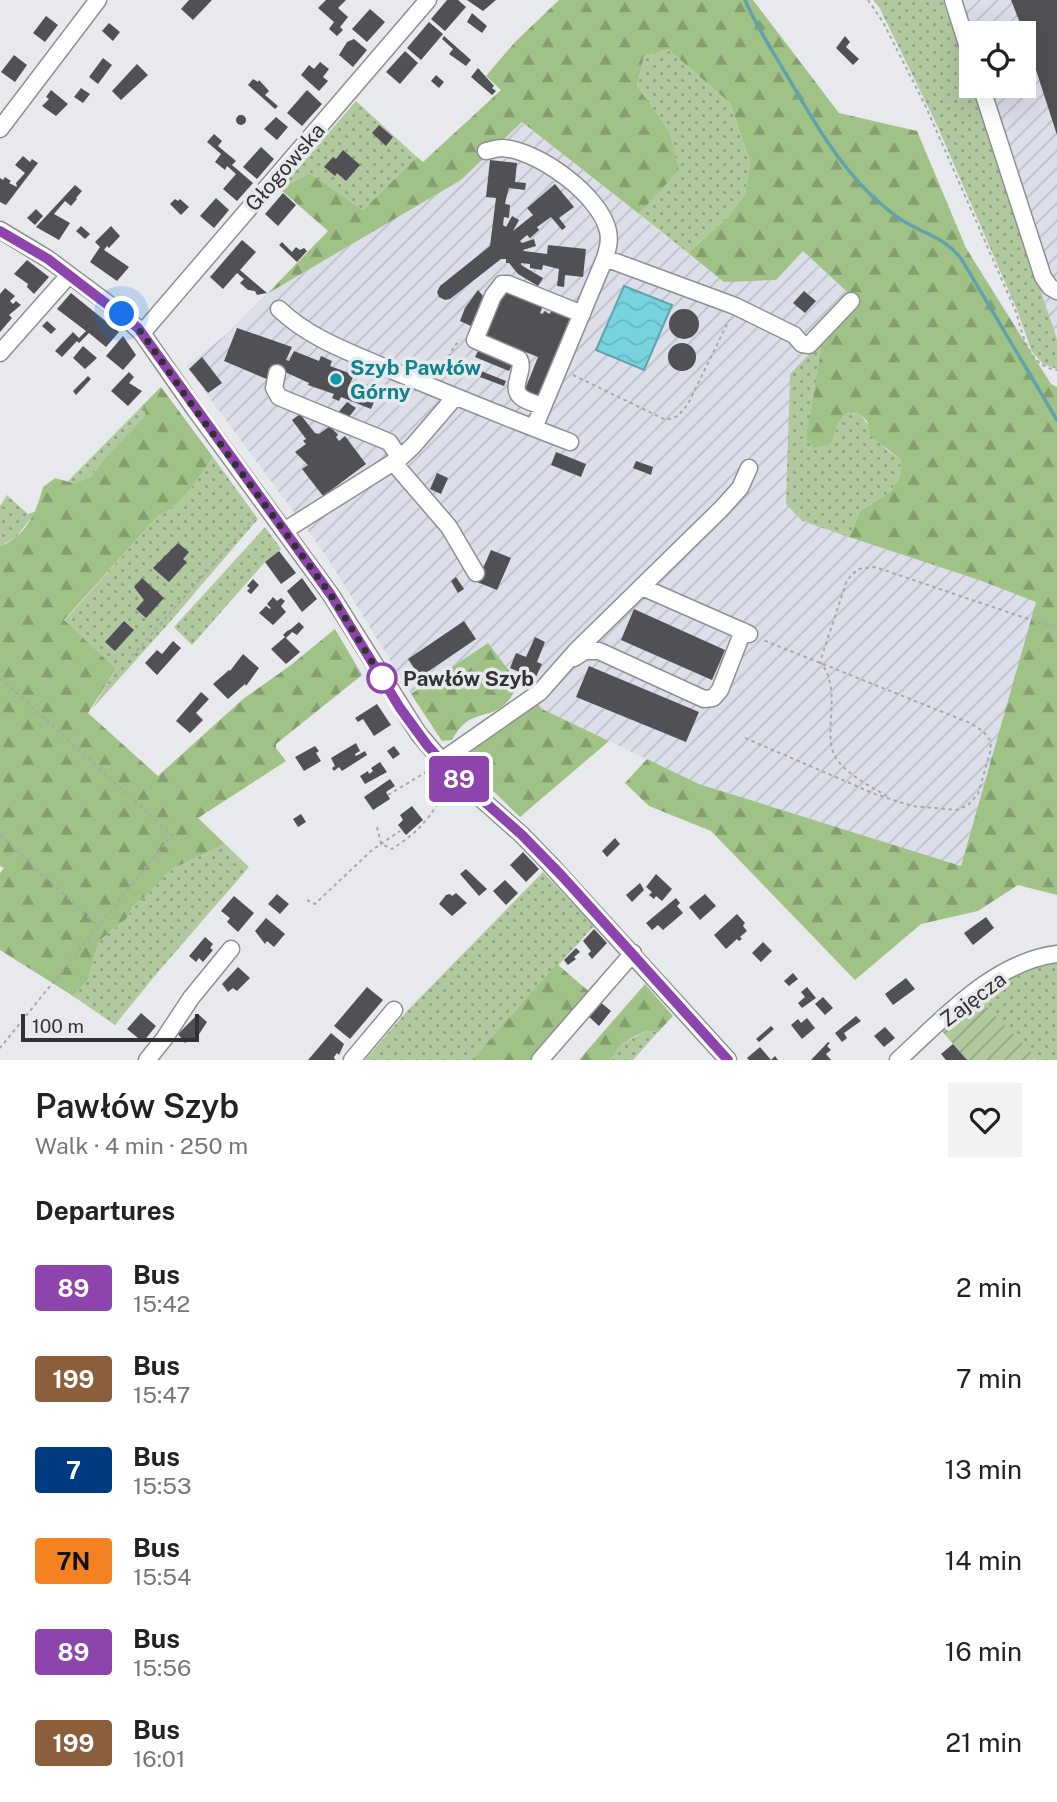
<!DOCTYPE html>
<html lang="en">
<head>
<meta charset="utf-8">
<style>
	:root { --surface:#fff; --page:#f2f2f2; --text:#222; --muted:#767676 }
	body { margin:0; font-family:"Public Sans",sans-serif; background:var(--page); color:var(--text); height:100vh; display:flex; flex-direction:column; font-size:26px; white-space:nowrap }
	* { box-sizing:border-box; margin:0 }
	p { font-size:23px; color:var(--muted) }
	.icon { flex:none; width:38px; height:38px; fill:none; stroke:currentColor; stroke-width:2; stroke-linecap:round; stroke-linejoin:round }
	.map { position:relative; height:1060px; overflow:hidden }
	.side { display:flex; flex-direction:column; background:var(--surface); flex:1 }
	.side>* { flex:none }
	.badge { padding:0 14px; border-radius:5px; font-size:24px; line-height:46px }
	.fabs { position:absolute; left:959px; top:21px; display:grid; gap:14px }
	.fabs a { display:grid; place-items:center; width:77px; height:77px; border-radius:0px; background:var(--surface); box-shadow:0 7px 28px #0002; font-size:35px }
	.scale { position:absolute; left:21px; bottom:18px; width:178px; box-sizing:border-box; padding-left:7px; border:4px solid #323233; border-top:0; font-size:19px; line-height:24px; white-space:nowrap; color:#323233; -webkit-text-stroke:5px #e8e9ed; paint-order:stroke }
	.you { position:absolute; width:35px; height:35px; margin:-18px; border:5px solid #fff; border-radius:50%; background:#1a73e8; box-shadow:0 0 0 10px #1a73e833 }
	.map>.badge { position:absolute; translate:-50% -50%; box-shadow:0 0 0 4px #fff }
	h2 { padding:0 35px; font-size:26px; line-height:63px }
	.round { display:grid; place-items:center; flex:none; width:74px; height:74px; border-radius:0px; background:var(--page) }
	.headline { display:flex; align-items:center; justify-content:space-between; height:119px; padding:0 35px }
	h1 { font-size:33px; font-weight:600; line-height:52px }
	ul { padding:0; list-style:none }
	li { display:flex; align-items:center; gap:21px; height:91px; padding:0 35px }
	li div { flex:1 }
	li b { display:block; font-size:26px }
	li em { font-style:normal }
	li .badge { min-width:77px; font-weight:700; text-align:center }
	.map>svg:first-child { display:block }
</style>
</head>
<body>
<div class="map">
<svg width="1057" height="1060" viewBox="0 0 1057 1060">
	<defs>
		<pattern id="industrial-furrows" width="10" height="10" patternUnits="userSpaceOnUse" patternTransform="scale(1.75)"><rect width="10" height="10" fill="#dcdfea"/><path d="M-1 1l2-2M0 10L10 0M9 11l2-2" fill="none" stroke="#bdc0c9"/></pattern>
		<pattern id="grass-dots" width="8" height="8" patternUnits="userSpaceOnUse" patternTransform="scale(1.75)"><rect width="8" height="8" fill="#b1c99f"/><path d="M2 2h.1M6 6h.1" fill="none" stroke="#91a482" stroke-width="1.8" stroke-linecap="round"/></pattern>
		<pattern id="forest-firs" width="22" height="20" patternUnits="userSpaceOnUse" patternTransform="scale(1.75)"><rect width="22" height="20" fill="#a1c286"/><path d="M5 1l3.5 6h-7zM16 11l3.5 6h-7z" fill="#849e6e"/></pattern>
		<pattern id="garden-furrows" width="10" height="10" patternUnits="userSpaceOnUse" patternTransform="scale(1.75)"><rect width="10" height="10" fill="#b1c99f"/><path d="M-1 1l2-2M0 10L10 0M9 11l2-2" fill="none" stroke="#91a482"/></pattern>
		<pattern id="water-waves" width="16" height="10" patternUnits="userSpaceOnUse" patternTransform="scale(1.75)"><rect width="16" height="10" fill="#77d4df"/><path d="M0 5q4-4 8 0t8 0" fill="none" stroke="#67b6c0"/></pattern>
	</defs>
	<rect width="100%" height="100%" fill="#e8e9ed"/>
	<!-- industrial -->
	<path fill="url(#industrial-furrows)" d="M943 0H1057V339L972 86H1024V33H971V84Z
		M522 122 724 282 803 251 859 304 790 374 787 504 802 521 979 580 1037 602 961 866 699 784 542 709 510 675 488 643 411 694 325 554 186 366 227 334 267 294 461 180Z"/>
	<!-- grass -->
	<path fill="url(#grass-dots)" d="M873 0H943L1057 339V369L1043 364 1032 352 1017 310 936 123 879 7Z
		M668 49 730 103 750 162 745 194 728 217 688 253 639 214 679 169 637 86 644 56Z
		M356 101 417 157 363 210 310 173 280 189Z
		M823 340 831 444 838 424 846 413 858 411 886 449 901 460 900 476 890 492 860 511 849 537 802 521 786 504 790 374Z
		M143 405 147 416 104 459 91 477 73 483 68 481Z
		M213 457 258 519 169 623 92 709 116 669 64 621 158 516C183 506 198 478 213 457Z
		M7 495 28 514 37 511 15 538 0 546V506Z
		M265 527 281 549 265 562 192 645 174 627Z
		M225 844 249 867 158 972 115 1025 73 996 88 980 99 941 127 918 134 905 147 895 172 869Z
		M543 872 594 926 472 1060H365L407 1011Z
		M1057 961V1060H1035V1057L977 997 1024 970Z
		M646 1031 658 1032 633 1060H610L622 1044Z"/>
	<!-- forest -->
	<path fill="url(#forest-firs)" d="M559 0H753L839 113 917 131 966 248 1051 384 1057 387V895L1018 885 978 911 921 924 855 980 711 831 649 806 625 783 647 759 699 784 961 866 1036 602 979 580 849 537 860 511 890 492 900 476 901 460 870 435 867 421 858 412 846 413 838 424 831 444 814 448 806 439 823 340 859 303 803 251 776 280 724 282 688 253 728 217 745 194 750 162 730 103 668 49 644 56 637 86 669 132 679 170 639 214 522 122 461 180 267 294 328 231 280 189 310 173 363 210 417 157 423 162 501 90 486 76 515 42Z
		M161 387 213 457C198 478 183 506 158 516L64 620 116 669 88 713 158 776 243 699 291 665 335 629 362 675 276 744V748L286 761 198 818 225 844 172 869 147 895 134 905 127 918 99 941 88 980 73 996 0 950V873L4 868 0 866V546C26 537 37 511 43 487L55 478 73 483 91 477 104 459 146 416 143 405Z
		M488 643 519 684C515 690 511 699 506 703 486 722 470 707 452 740L442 741 411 694Z
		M537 703 542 709 609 741 520 817 461 760 462 755Z
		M557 964 592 994 532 1060H472Z
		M645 984 673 1016 658 1032 646 1031 635 1036 622 1044 610 1060H579Z"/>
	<!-- garden -->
	<path fill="url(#garden-furrows)" d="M977 997 1036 1057 1033 1060H967L940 1029Z"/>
	<!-- water -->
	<path fill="url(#water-waves)" stroke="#62a3ab" stroke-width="2" d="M624 286 672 305 644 370 596 350Z"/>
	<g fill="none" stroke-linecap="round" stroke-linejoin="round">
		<!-- stream -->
		<path stroke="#62a3ab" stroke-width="3.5" d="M745 0C756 26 772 50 786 74 811 117 836 161 872 196 882 205 894 216 905 222 928 236 945 237 962 260L1057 420"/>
	</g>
	<!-- building -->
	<path fill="#515054" d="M189 0H212L193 20 181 9Z
		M326 0H346L338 8 348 17 340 27 343 30 337 36 329 29 334 22 318 8Z
		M447 0H458L466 7 445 31 431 19Z
		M467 0H496L483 11Z
		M1011 0H1057V135L1024 33Z
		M370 9 385 22 367 42 352 29Z
		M472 13 487 26 482 33 467 22Z
		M46 16 58 25 45 42 33 33Z
		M429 22 443 34 421 60 407 48Z
		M109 23 120 32 113 41 102 31Z
		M444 36 471 60 466 66 449 54 453 49 442 39Z
		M845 36 850 42 846 47 859 59 853 65 836 48Z
		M354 39 367 50 353 67 339 55 347 42Z
		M405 51 418 63 400 84 386 72Z
		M14 55 27 65 15 82 1 72Z
		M103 58 112 65 98 84 89 77Z
		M320 62 329 69 323 77 328 81 319 91 301 75 309 65 314 69Z
		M137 64 148 75 121 100 112 91Z
		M478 68 494 86 492 88 496 91 492 95 471 77Z
		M436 75 444 82 439 88 431 81Z
		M253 79 258 82 259 80 269 91 265 95 278 106 275 109 248 85Z
		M81 88 90 94 83 103 74 97Z
		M51 90 68 104 56 116 42 106 49 99 46 97Z
		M307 90 322 104 302 126 287 113Z
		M236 120a5 5 0 1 1 10 0a5 5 0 1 1-10 0Z
		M276 117 288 127 277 140 264 129Z
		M379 125 393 137 386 146 372 133Z
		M214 134 222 141 218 146 236 161 232 165 253 183 237 201 223 189 236 174 227 166 225 170 215 162 221 154 207 142Z
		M261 147 274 159 257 179 243 167Z
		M343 150 360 165 346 181 337 173 335 176 324 167 333 157 336 159Z
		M23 156 30 162 32 159 38 163 6 205 0 202V178L3 180 5 177 11 181 9 183 17 187 16 183 25 173 15 165Z
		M490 160 517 163 515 182 526 183 525 190 509 188 506 199 505 204 510 205 509 218 504 217 503 225 506 227 512 216 519 220 513 231 533 215 527 208 555 184 574 207 559 218 566 227 562 230 551 217 537 227 539 230 530 238 527 235 520 241 522 243 534 239 536 246 523 250 524 251 547 254 548 245 586 249 583 277 565 275 564 287 557 286 559 269 543 265 542 270 530 268V264L521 263V265L543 278 538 286 518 274 509 263H506V259H501L450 299 445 300 439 297 437 292 440 286 490 246 496 198 486 197Z
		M75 185 82 191 76 198 77 199 71 206 65 201 54 214 70 223 59 240 36 227Z
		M283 193 296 205 278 226 265 214Z
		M216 198 229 210 214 228 200 216Z
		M175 199 178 201 180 199 189 207 181 215 170 204Z
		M36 209 43 216 35 225 27 218Z
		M81 226 90 234 85 239 76 231Z
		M111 226 120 236 109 248 107 246 104 250 129 267 117 281 90 262 100 247 95 242Z
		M242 240 256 252 240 270 267 293 257 295 255 291 248 290 240 283 244 279 237 273 223 289 210 277Z
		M282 242 292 252 296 247 300 250 304 248 307 251 297 262 279 245Z
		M27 260 49 277 34 294 27 287 28 284 14 274Z
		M5 288 15 296 10 301 13 304 16 301 21 305 9 315 12 318 0 332V294Z
		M478 290 483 296 471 326 460 321 465 308Z
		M504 290 543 306 540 313 543 314 544 311 550 314 551 311 570 319 537 398 524 392 538 357 485 336Z
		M804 291 816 301 805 313 793 303Z
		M71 293 119 332 106 347 89 333 79 343 77 341 62 357 55 351 73 332 79 338 86 331 57 309Z
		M669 324a15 15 0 1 1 30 0a15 15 0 1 1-30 0Z
		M47 321 56 329 51 334 42 326Z
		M237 328 292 347 286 360 289 361 294 351 319 361 321 356 332 361 330 366 354 375 349 386 376 397 371 409 341 397 339 401 332 398 334 394 308 385 309 383 285 372 269 380 224 361Z
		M123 336 136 355 123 370 106 356Z
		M668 357a14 14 0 1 1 28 0a14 14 0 1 1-28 0Z
		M83 346 97 358 85 369 73 358Z
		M478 351 512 365 509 371 475 357Z
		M202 357 222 383 208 393 189 369Z
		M471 367 506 381 504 386 469 373Z
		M129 372 134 377 129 383 142 391 128 406 111 391Z
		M88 376 91 379 76 395 73 391Z
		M347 402 356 408 345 422 336 415Z
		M300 414 315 433 319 434 330 426 338 435 336 437 339 441 345 436 366 464 323 496 302 469 308 465 295 452 306 444 303 441 306 439 292 420Z
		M556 452 586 464 581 477 551 465Z
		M636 461 653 467 651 475 633 468Z
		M437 473 448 478 441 494 430 489Z
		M178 543 189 552 183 559 187 562 169 582 153 568Z
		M491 550 511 558 497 590 477 582Z
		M279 551 296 573 281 584 265 562Z
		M456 577 464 589 458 593 451 581Z
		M142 578 164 598 146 618 136 609 144 600 134 587Z
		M302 578 317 599 302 612 287 591Z
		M253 579 259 585 251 594 247 591 250 588 247 586Z
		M273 597 277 601 281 598 285 601 281 606 286 612 273 625 259 613 266 606 270 609 271 608 267 604Z
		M634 609 725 650 712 680 621 640Z
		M124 621 134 630 115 651 105 642Z
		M464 621 476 639 420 677 408 659Z
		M299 622 304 627 297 635 292 632 286 638 300 652 286 664 271 649 285 637 283 635 287 631 291 629Z
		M535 637 545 642 537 662 542 664 535 679 510 668 516 653 526 657Z
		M173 641 181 648 157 675 145 663 157 650 162 654Z
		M243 654 259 668 246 686 245 684 228 699 213 684 229 670 230 671Z
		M589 666 699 712 686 742 576 697Z
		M201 692 209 699 196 713 203 720 190 733 176 721Z
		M377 704 391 725 374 736 363 719 358 722 355 718Z
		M356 743 360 751 355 754 356 756 365 751 367 755 342 771 339 767 334 771 332 768 335 766 331 758Z
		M315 746 319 751 316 753 321 761 304 771 295 757Z
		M394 746 400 754 393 759 387 751Z
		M380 762 387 772 365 784 360 776 368 771 369 774 373 771 371 768Z
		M390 779 395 786 386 792 390 799 373 810 364 797Z
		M412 806 423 820 406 835 398 825 403 820 400 815Z
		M301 814 306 822 298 827 293 819Z
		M615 838 620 844 607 857 602 851Z
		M523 852 539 869 526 882 510 865Z
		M466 869 487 889 479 896 460 874Z
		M656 874 672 889 662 901 656 896 654 899 649 895 652 892 646 887Z
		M505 880 518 893 506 905 493 891Z
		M640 883 644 890 632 902 626 895Z
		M456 893 467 903 452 916 439 904 446 895 450 894 452 896Z
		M277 894 289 904 280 914 268 904Z
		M705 894 716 906 700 920 689 907Z
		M234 896 254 913 238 932 227 922 230 918 221 911Z
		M676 898 680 903 677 906 683 913 663 930 658 925 652 930 646 923Z
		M737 914 745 923 743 926 747 931 740 937 742 939 739 941 737 939 726 949 714 935Z
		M986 917 994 928 973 945 964 933Z
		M266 918 285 934 274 947 267 941 265 944 255 931Z
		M594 929 607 943 592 959 588 954 591 951 583 941Z
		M205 937 213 944 210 948 213 950 203 962 199 958 196 962 189 956Z
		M763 942 772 951 761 962 752 953Z
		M576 948 580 952 574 957 576 959 568 965 564 960Z
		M238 967 250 978 237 991 233 988 228 992 222 984Z
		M793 973 798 979 789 986 784 981Z
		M906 978 915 989 893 1005 885 994Z
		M367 987 383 1000 350 1039 334 1026Z
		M807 987 816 998 802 1008 798 1003 805 997 801 992Z
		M823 997 833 1008 825 1015 815 1004Z
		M599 1001 611 1011 599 1026 587 1015Z
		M141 1013 156 1026 143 1042 127 1029Z
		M198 1014 207 1022 194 1042 191 1039 185 1043 178 1034Z
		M856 1016 861 1021 844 1033 847 1038 842 1042 835 1033Z
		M807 1018 815 1028 802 1039 791 1025 798 1019 801 1023Z
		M771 1026 774 1029 759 1042 756 1039Z
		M885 1027 895 1038 884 1047 874 1036Z
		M331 1033 344 1044 339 1055 337 1053 334 1057 335 1060H308Z
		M828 1042 830 1043 827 1046 831 1050 826 1054 831 1060H811Z
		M953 1044 967 1060H946L941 1054Z
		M760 1047 771 1060 775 1056 778 1060H749L747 1058Z"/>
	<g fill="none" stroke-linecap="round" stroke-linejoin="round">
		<!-- minor casing -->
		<g stroke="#8e8f92" stroke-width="19">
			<path id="minor" d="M953 0 971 57
				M981 86 1043 277 1050 287 1057 291
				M0 129 98 0
				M486 151C491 150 497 148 502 148 538 150 600 195 608 231 610 241 608 248 605 258L534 428
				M0 230 48 259 122 314 142 333 194 408 331 595 418 733 451 772 522 835 549 863 728 1060
				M605 258 735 306 794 335 802 344 809 345 851 301
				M279 309C310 339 352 353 391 370 451 395 510 419 570 442
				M142 333 428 0
				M0 353 69 275
				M277 373 274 388 279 397 389 442 400 458
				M543 406C537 404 527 402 521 397 509 387 526 370 519 359L475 340 493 296 502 284H508L582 314
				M393 462 449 527 476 573
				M284 531 400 458 413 446 455 397
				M642 587 749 634
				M574 658 585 651H599L704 699 713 698 720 690 743 631
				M441 761 540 692 576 651 721 509 740 488 749 468
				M147 1060 164 1039 191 998 231 949
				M352 1060 394 1010
				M540 1060 633 953
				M898 1060C943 1019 993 962 1057 954"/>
		</g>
		<!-- path -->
		<path stroke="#a8a8ab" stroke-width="2" stroke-dasharray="3.5 3.5" stroke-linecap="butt" d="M868 0 883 22 926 107 1016 312C1023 335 1028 366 1057 370
			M436 374C448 366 448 349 461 340
			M573 375 666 420 678 416 688 404 729 320
			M132 656 255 517
			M0 678 172 835 0 1048
			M745 738 875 794 912 806 957 810 968 805 978 794 991 749 990 740 983 731 970 723 763 640
			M388 795 426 772 428 775 433 771
			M887 796C871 787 850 776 838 761 819 738 845 691 820 662L847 580 858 569 875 567 1043 624 1057 626
			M377 827 381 844 392 849C404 841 417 832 426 820 436 809 438 799 450 789
			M0 835 98 926
			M307 900 315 904 372 850 400 831"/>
		<!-- minor -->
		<use href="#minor" stroke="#fff" stroke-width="16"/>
	</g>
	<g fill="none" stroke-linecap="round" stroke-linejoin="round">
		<!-- line casing -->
		<g stroke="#fff" stroke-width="16">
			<path id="line" d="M0 231 48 259 138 328 331 595 400 708 427 745 451 772 522 835 562 876 728 1060"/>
		</g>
		<!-- line -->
		<use href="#line" stroke="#8e44ad" stroke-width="10"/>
		<!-- walk -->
		<path stroke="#323233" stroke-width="7" stroke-dasharray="0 12.6" d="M122 314 142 333 194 408 331 595 382 678"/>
	</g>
	<!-- markers -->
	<circle fill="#0f9aa8" stroke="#e8e9ed" stroke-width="2.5" cx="336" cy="379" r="7"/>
	<circle fill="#fff" stroke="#8e44ad" stroke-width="3.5" cx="382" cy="678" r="14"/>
	<g text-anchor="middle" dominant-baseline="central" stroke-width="7" stroke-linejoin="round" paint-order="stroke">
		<!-- street labels -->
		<g font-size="21" fill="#323233" stroke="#e8e9ed">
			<text transform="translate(285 167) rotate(-49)">Głogowska</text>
			<text transform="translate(973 999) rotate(-37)">Zajęcza</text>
		</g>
		<!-- culture labels -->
		<g font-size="21" font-weight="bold" fill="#0d838f" stroke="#e8e9ed" text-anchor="start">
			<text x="350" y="367">Szyb Pawłów<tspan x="350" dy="24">Górny</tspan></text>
		</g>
		<!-- stop labels -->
		<g font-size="21" font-weight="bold" fill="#323233" stroke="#e8e9ed" text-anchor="start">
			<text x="403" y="678">Pawłów Szyb</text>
		</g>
	</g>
</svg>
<div class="fabs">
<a><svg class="icon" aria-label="locate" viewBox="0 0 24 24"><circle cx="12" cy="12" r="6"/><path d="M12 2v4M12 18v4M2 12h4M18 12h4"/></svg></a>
</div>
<div class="scale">100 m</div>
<div class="you" style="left:122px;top:314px"></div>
<b class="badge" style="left:459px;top:779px;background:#8e44ad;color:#fff">89</b>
</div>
<section class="side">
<div class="headline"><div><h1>Pawłów Szyb</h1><p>Walk · 4 min · 250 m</p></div><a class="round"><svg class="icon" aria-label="heart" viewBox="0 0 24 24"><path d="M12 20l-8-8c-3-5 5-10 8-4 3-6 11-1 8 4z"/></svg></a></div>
<h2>Departures</h2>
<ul>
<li><span class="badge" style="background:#8e44ad;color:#fff">89</span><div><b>Bus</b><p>15:42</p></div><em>2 min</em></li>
<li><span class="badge" style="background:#8b5e3c;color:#fff">199</span><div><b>Bus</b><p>15:47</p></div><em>7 min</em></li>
<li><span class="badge" style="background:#003b80;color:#fff">7</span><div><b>Bus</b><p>15:53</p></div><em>13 min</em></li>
<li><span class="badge" style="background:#f58220;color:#111">7N</span><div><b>Bus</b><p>15:54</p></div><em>14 min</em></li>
<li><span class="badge" style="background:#8e44ad;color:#fff">89</span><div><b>Bus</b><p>15:56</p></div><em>16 min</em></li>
<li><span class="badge" style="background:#8b5e3c;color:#fff">199</span><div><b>Bus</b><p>16:01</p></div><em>21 min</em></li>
</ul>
</section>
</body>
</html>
